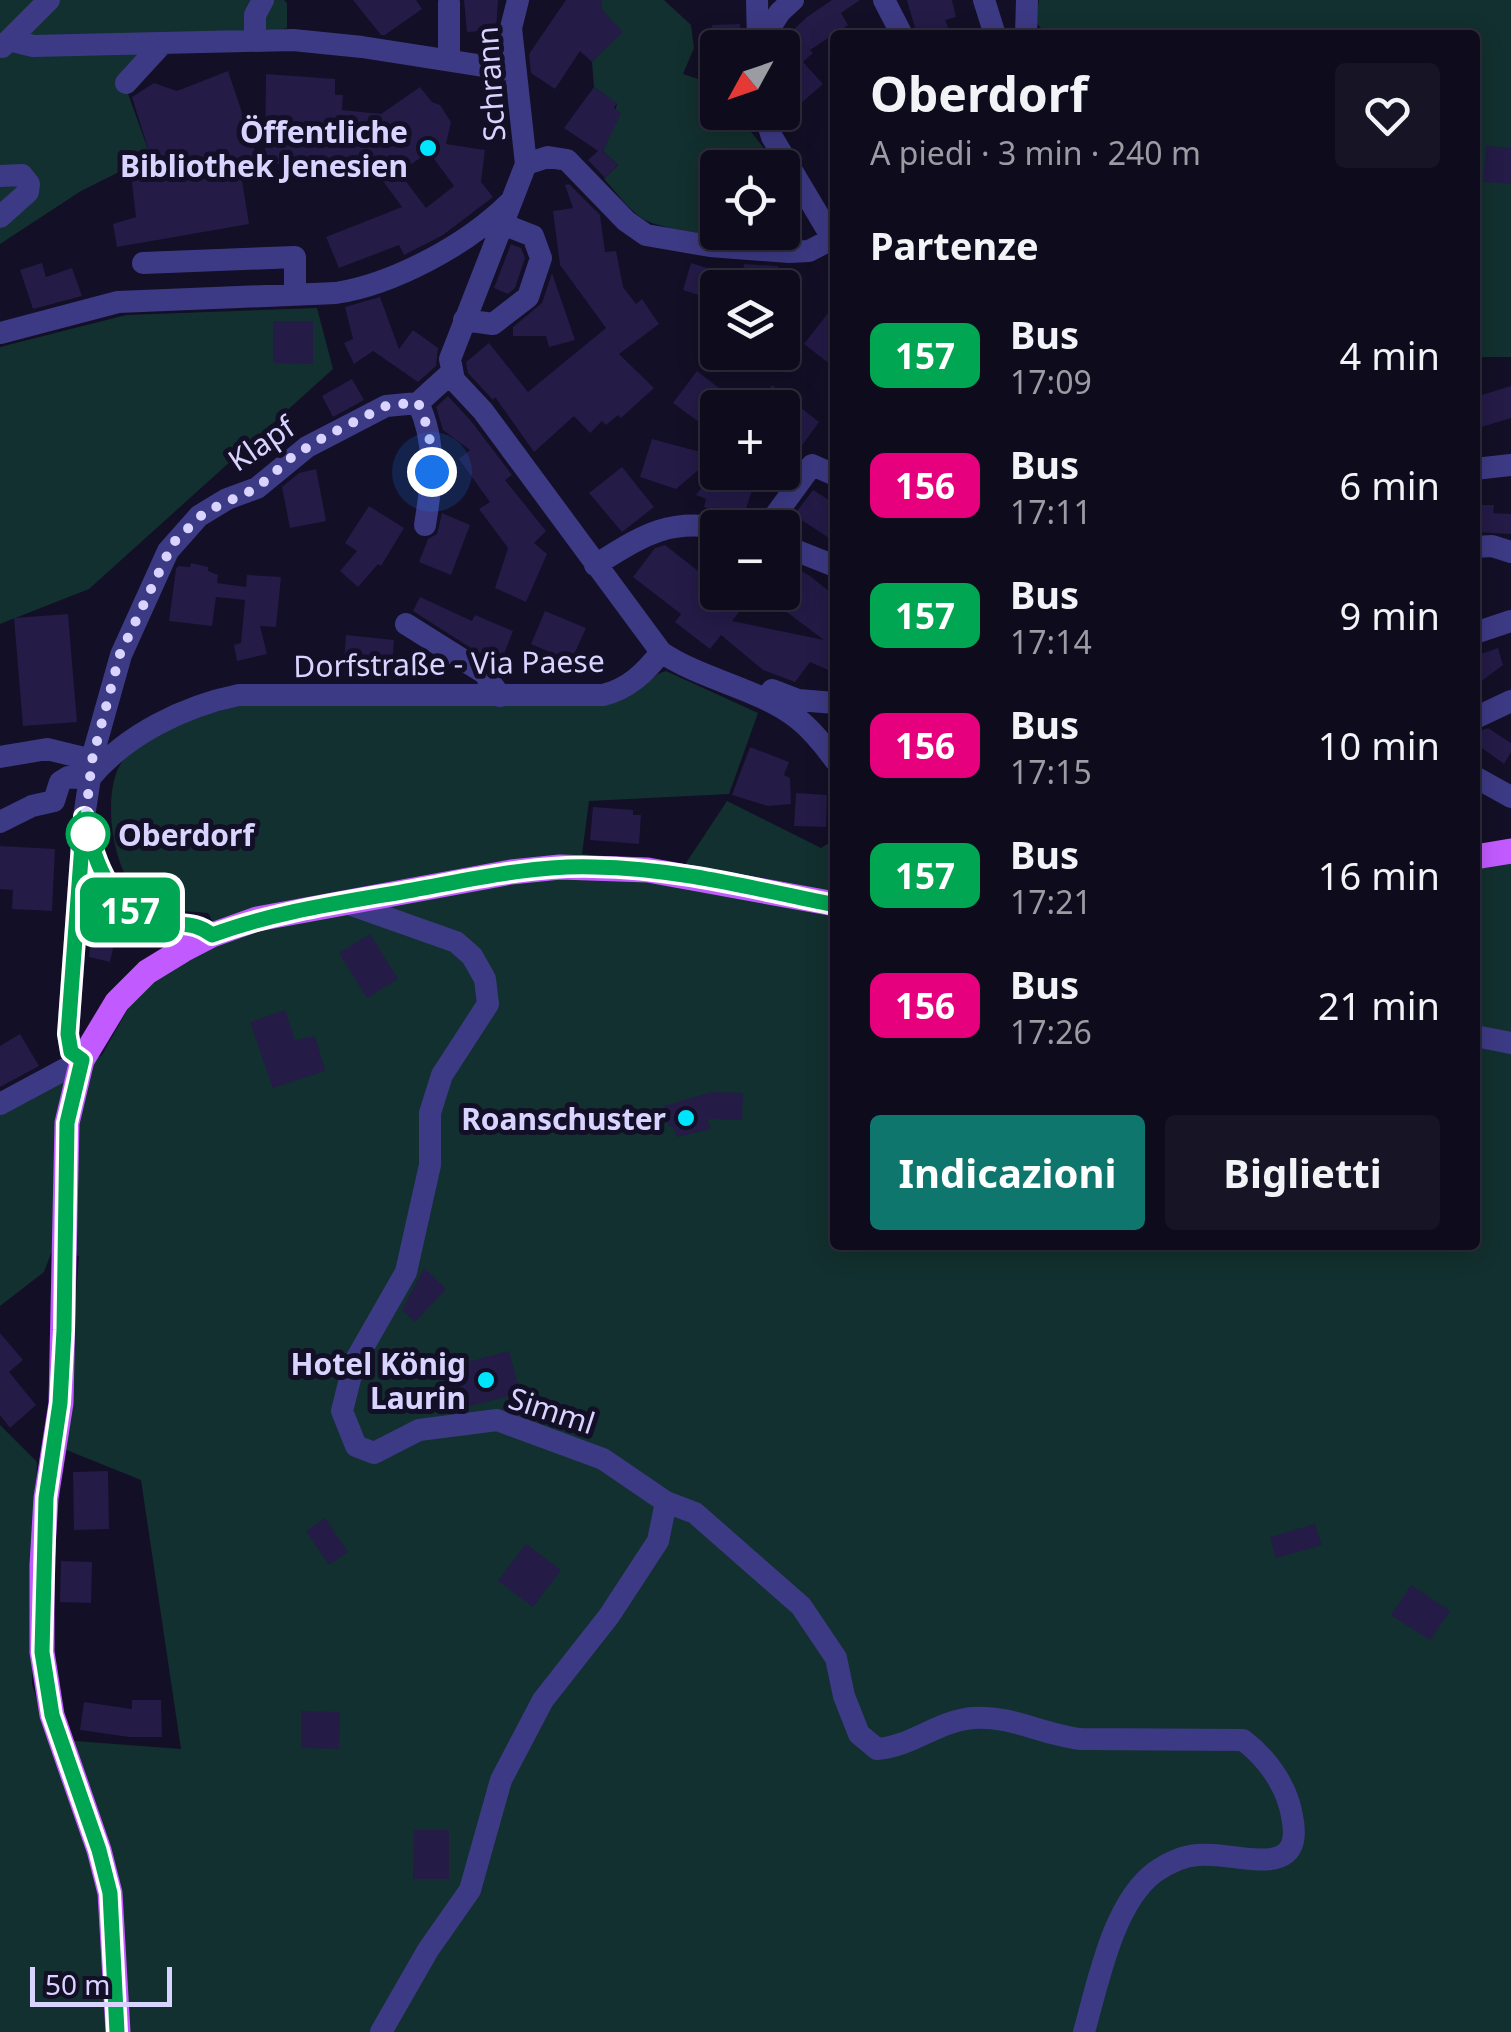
<!DOCTYPE html>
<html lang="it">
<head>
<meta charset="utf-8">
<style>
	:root { --surface:#0e0b1c; --page:#171425; --text:#f1f3f6; --muted:#9b9ba3; --line:#2e2b3b; --accent:#0f766e }
	body { margin:0; font-family:"Noto Sans",sans-serif; background:var(--page); color:var(--text); height:100vh; display:flex; flex-direction:column; font-size:38px; white-space:nowrap }
	* { box-sizing:border-box; margin:0 }
	p { font-size:32px; color:var(--muted) }
	.icon { flex:none; width:55px; height:55px; fill:none; stroke:currentColor; stroke-width:2; stroke-linecap:round; stroke-linejoin:round }
	.map { position:relative; flex:1; overflow:hidden }
	.details { position:absolute; left:830px; top:30px; width:650px; height:1220px; display:flex; flex-direction:column; background:var(--surface); border-radius:10px; box-shadow:0 5px 25px #0003,0 0 0 2px var(--line) }
	.details>* { flex:none }
	.badge { padding:0 20px; border-radius:15px; font-size:35px; line-height:65px }
	.needle { width:65px; rotate:230deg }
	.controls { position:absolute; left:700px; top:30px; display:grid; gap:20px }
	.controls a { display:grid; place-items:center; width:100px; height:100px; border-radius:10px; background:var(--surface); box-shadow:0 5px 25px #0003,0 0 0 2px var(--line); font-size:50px }
	.scale { position:absolute; left:30px; bottom:25px; width:142px; box-sizing:border-box; padding-left:10px; border:5px solid #d9d4ff; border-top:0; font-size:28px; line-height:35px; white-space:nowrap; color:#d9d4ff; -webkit-text-stroke:8px #130f26; paint-order:stroke }
	.you { position:absolute; width:50px; height:50px; margin:-25px; border:8px solid #fff; border-radius:50%; background:#1a73e8; box-shadow:0 0 0 15px #1a73e833 }
	.map>.badge { position:absolute; translate:-50% -50%; box-shadow:0 0 0 5px #fff }
	h2 { padding:0 40px; font-size:38px; line-height:90px }
	.round { display:grid; place-items:center; flex:none; width:105px; height:105px; border-radius:10px; background:var(--page) }
	.head { display:flex; align-items:center; justify-content:space-between; height:170px; padding:0 40px }
	h1 { font-size:48px; font-weight:700; line-height:75px }
	.cta { display:flex; gap:20px; margin-top:auto; padding:20px 40px }
	.cta a { flex:1; height:115px; border-radius:10px; background:var(--accent); color:#fff; font-size:40px; font-weight:700; line-height:115px; text-align:center }
	.cta a+a { background:var(--page); color:var(--text) }
	ul { padding:0; list-style:none }
	li { display:flex; align-items:center; gap:30px; height:130px; padding:0 40px }
	li div { flex:1 }
	li b { display:block; font-size:38px }
	li em { font-style:normal }
	li .badge { min-width:110px; font-weight:700; text-align:center }
	.map>svg:first-child { display:block }
</style>
</head>
<body>
<div class="map">
<svg width="1511" height="2032" viewBox="0 0 1511 2032">
	<rect width="100%" height="100%" fill="#130f26"/>
	<!-- green -->
	<path fill="#12302f" d="M0 0H284L287 3V28L270 32 244 20V34L157 37 121 74 150 155 130 158 131 166 81 191 0 244Z
		M601 0H664L691 25 694 48 683 74 710 83 717 92 718 112 736 113 779 167 718 168V232H782L783 173 800 212 792 238C767 244 665 232 643 219 628 209 616 192 604 179L618 165 603 151 617 104 594 87 592 62 622 32 602 10Z
		M1039 0H1511V357H1475V35H1048L1035 22Z
		M317 308 333 369 89 589 0 624V347L126 315Z
		M666 671 758 713 729 794 589 801 582 854 684 866 727 801 821 848 835 839V1245H1475V1047L1511 1053V2032H0V1425L37 1462 32 1684 49 1739 181 1749 141 1480 64 1449 79 1256 52 1251 44 1272 0 1306V1113L102 1055 130 1005 164 971 222 938 208 913C189 911 164 912 147 901 113 881 101 798 120 765 141 729 207 714 244 705L628 697 658 674Z
		M1511 860V1037L1475 1029V867Z"/>
	<!-- building -->
	<path fill="#241b47" fill-rule="evenodd" d="M353 0H416L422 9 385 35H381Z
		M464 0H498L496 30 467 32Z
		M566 0H601L602 10 623 32 592 62 580 51 555 89 531 73 529 54Z
		M832 0H860L841 13 848 25 810 50 813 53 803 62 823 84 792 111 782 100V71L792 62 782 48 777 45 807 17Z
		M907 0H952L956 17 945 20 950 32 917 35Z
		M740 24 741 48H713L712 25Z
		M228 71 259 163 239 162 249 224 117 247 113 224 136 217 129 158 150 155 132 97 154 83 177 91Z
		M266 74 335 79V95H343L342 110 381 114 420 87 432 102 440 105 451 122 446 144 485 150 481 182 493 197 443 235 404 255 399 245 339 268 326 237 402 207 380 177 315 172 314 166 265 163ZM429 152 454 186 426 208 405 180 410 176 404 169Z
		M594 87 617 103 614 108 621 113 603 151 618 165 605 178 588 160 598 151 564 128Z
		M1486 146 1511 148V184L1483 182Z
		M569 184 600 215 605 252 616 251 623 287 636 304 642 299 659 324 619 354 654 388 621 418 618 415 606 425 602 421 590 433 574 416 534 452 495 397 493 400 468 373 466 362 489 343 528 392 606 328 560 265 553 211 573 208 565 185Z
		M511 244 521 248 525 258 515 288 508 294 494 288Z
		M42 263 46 277 72 268 82 296 33 309 20 270Z
		M691 263 742 279 744 264 778 266 776 288H718V301L683 290Z
		M552 273 575 340 549 347 546 336H513V327L542 303Z
		M782 285 799 286 794 351 782 350Z
		M380 297 399 349 413 330 438 348 436 366 418 382 373 351 354 364 344 343 353 339 345 307Z
		M835 304V368L804 344Z
		M273 321H313V364L273 363Z
		M697 371 745 408H718V436L673 403Z
		M352 379 364 400 333 417 322 396Z
		M772 385 819 422 795 455 782 446V408H756Z
		M1511 386V418L1475 429V397Z
		M448 396 471 421 512 475 505 480 546 531 534 543 547 554 526 602 495 588 508 548 479 509 490 502 459 459 470 450 443 430 436 407Z
		M652 439 693 450 715 456 676 489 640 477Z
		M622 467 654 507 622 532 589 493Z
		M316 469 326 521 290 528 282 487 299 473Z
		M716 469 718 472 755 481 743 518 704 507 706 499 696 495Z
		M813 490 835 504V542L794 515Z
		M1475 505H1494L1493 513 1511 514V534L1475 532Z
		M369 506 404 528 381 566 378 564 358 587 340 571 357 551 345 543Z
		M442 513 470 525 451 575 419 562 428 539 437 534Z
		M665 545 702 574 700 577 718 592H755L732 621 824 640 760 592H782V572L789 564 810 576 835 596V673L810 662 795 682 763 670 721 635 710 649 675 622 681 614 633 577 655 548Z
		M191 563 208 567V571L218 575 217 583 246 587 247 575 281 577 276 627 260 626 267 654 237 661 234 645 241 643 245 600 216 597 212 626 169 621 176 569 178 566 190 567Z
		M420 597 472 621 475 615 513 631 499 666 413 611Z
		M545 611 586 628 571 661 531 644Z
		M68 614 77 722 23 726 14 618Z
		M346 635 394 640 391 680 343 676Z
		M1498 648 1503 665 1475 686V656Z
		M1488 728 1511 743V752L1504 764 1475 743V733Z
		M750 747 789 762 784 775 790 778 791 804 768 806 732 795Z
		M796 793 827 795 826 827 794 826Z
		M593 807 633 810V815H641L639 844 590 840Z
		M0 846 55 849 52 911 12 909 13 890 0 889Z
		M92 914 119 920 110 962 89 957Z
		M370 934 398 979 367 998 339 953Z
		M285 1010 295 1040 315 1036 325 1071 273 1088 250 1022Z
		M20 1034 39 1066 0 1087V1046Z
		M712 1092 743 1093 742 1120 707 1119 711 1129 677 1137 673 1127 668 1125 664 1106Z
		M424 1268 446 1289 415 1322 402 1310Z
		M0 1333 23 1360 9 1372 36 1405 10 1428 0 1415Z
		M509 1351 520 1393 459 1409 449 1367Z
		M108 1471 109 1529 74 1530 73 1472Z
		M325 1518 348 1552 329 1565 306 1531Z
		M1315 1524 1322 1545 1276 1558 1270 1537Z
		M526 1544 561 1570 533 1607 498 1581Z
		M61 1561 92 1562 91 1603 60 1602Z
		M1411 1585 1450 1611 1430 1640 1391 1615Z
		M132 1700H161L162 1737H129L80 1730 84 1702 132 1709Z
		M301 1711 340 1712 339 1749 301 1748Z
		M414 1830H449V1879H413Z"/>
	<g fill="none" stroke-linecap="round" stroke-linejoin="round">
		<!-- minor -->
		<path stroke="#3d3a85" stroke-width="22" d="M518 0 511 28 526 164 450 359 454 380 483 411 661 652C702 680 761 689 798 719 812 730 824 745 835 760
			M757 0 758 44
			M884 0 902 35
			M984 0 995 35
			M449 3V60
			M1026 35 1027 0
			M9 40 33 46 293 40 362 47 515 71
			M255 40V15L263 0
			M758 46 780 12 793 0
			M2 47 49 0
			M126 83 161 45
			M764 112 772 137 835 243
			M526 164 548 157 567 160 626 221 646 235 710 246 789 252 809 251 832 239
			M0 176 22 175 29 184 28 192 0 217
			M143 263 295 257V294
			M464 320 493 324 528 297 541 258 533 236 502 224
			M0 333 118 302 336 293C394 284 466 245 508 204
			M418 403C437 443 432 482 425 525
			M1475 469 1511 465
			M766 528 812 465 835 475
			M782 545 835 566
			M1475 547 1492 546 1511 552
			M595 565C640 538 665 518 720 528
			M406 624 484 673 500 696
			M1475 633 1511 621
			M772 690 798 700 835 703
			M1475 718 1511 701
			M0 757 47 749 92 760
			M1475 777 1511 797
			M89 779C125 735 184 706 239 695H603C628 689 645 673 661 652
			M54 801 60 782 68 777 89 779
			M0 822 32 806 54 801
			M89 835C99 878 120 916 168 923 186 925 197 923 212 935
			M343 902 456 942 472 956 485 979 488 1004 442 1075 430 1113V1165L406 1272 354 1363 342 1411 356 1446 374 1453 419 1430 497 1420 603 1459 666 1502 695 1513 801 1606 836 1658 844 1696 859 1734 877 1749C911 1747 937 1721 973 1718 1011 1715 1043 1735 1081 1739L1243 1740C1267 1758 1287 1786 1292 1816 1306 1884 1237 1851 1198 1855 1182 1856 1168 1863 1155 1872 1113 1903 1098 1983 1084 2032
			M1475 1036 1511 1043
			M0 1104 82 1060 71 1052 68 1034 84 817 94 751 121 655 168 551 199 516 227 499 257 488 307 447 386 406 418 403 451 373
			M381 2032 428 1950 470 1890 501 1780 543 1700 609 1616 658 1541 666 1502"/>
		<!-- major -->
		<path stroke="#c25bff" stroke-width="25" d="M1475 857 1511 851
			M118 2032 110 1893 99 1850 52 1715 42 1652V1565L46 1498 61 1403 67 1123 82 1060 117 1002 147 972 183 950 212 935 257 919 511 872 560 867 648 870 835 904"/>
	</g>
	<g fill="none" stroke-linecap="round" stroke-linejoin="round">
		<!-- line casing -->
		<g stroke="#fff" stroke-width="22">
			<path id="line" d="M117 2032 110 1893 99 1850 52 1715 42 1652 46 1498 60 1403 64 1330 67 1123 82 1060 71 1052 68 1034 84 817C96 865 111 915 167 923 186 925 197 923 212 935 277 911 345 902 413 890 473 879 533 865 594 867 675 868 756 889 835 905"/>
		</g>
		<!-- line -->
		<use href="#line" stroke="#00a651" stroke-width="15"/>
		<!-- walk -->
		<path stroke="#d9d4ff" stroke-width="10" stroke-dasharray="0 18" d="M88 834 83 840 92 760 120 654 173 543 205 512 257 488 293 456 326 436 386 406 418 402 429 432 432 472"/>
	</g>
	<!-- markers -->
	<g fill="#00e5ff" stroke="#130f26" stroke-width="4">
		<circle cx="428" cy="148" r="10"/>
		<circle cx="686" cy="1118" r="10"/>
		<circle cx="486" cy="1380" r="10"/>
	</g>
	<circle fill="#fff" stroke="#00a651" stroke-width="5" cx="88" cy="834" r="20"/>
	<g text-anchor="middle" dominant-baseline="central" stroke-width="10" stroke-linejoin="round" paint-order="stroke">
		<!-- street labels -->
		<g font-size="30" fill="#d9d4ff" stroke="#130f26">
			<text transform="translate(490 84) rotate(-94)">Schrann</text>
			<text transform="translate(261 443) rotate(-34)">Klapf</text>
			<text transform="translate(449 663) rotate(-1)">Dorfstraße - Via Paese</text>
			<text transform="translate(552 1410) rotate(18)">Simml</text>
		</g>
		<!-- poi labels -->
		<g font-size="30" font-weight="bold" fill="#d9d4ff" stroke="#130f26" text-anchor="end">
			<text x="408" y="131">Öffentliche<tspan x="408" dy="34">Bibliothek Jenesien</tspan></text>
			<text x="666" y="1118">Roanschuster</text>
			<text x="466" y="1363">Hotel König<tspan x="466" dy="34">Laurin</tspan></text>
		</g>
		<!-- stop labels -->
		<g font-size="30" font-weight="bold" fill="#d9d4ff" stroke="#130f26" text-anchor="start">
			<text x="118" y="834">Oberdorf</text>
		</g>
	</g>
</svg>
<div class="controls">
<a><svg class="needle" viewBox="-14 -14 28 28"><path d="M0-13l5 13h-10z" fill="#e53935"/><path d="M0 13l5-13h-10z" fill="#9b9ba3"/></svg></a>
<a><svg class="icon" aria-label="locate" viewBox="0 0 24 24"><circle cx="12" cy="12" r="6"/><path d="M12 2v4M12 18v4M2 12h4M18 12h4"/></svg></a>
<a><svg class="icon" aria-label="layers" viewBox="0 0 24 24"><path d="M12 4l9 5-9 5-9-5zM3 14l9 5 9-5"/></svg></a>
<a>+</a>
<a>−</a>
</div>
<div class="scale">50 m</div>
<div class="you" style="left:432px;top:472px"></div>
<b class="badge" style="left:130px;top:910px;background:#00a651;color:#fff">157</b>
<section class="details">
<div class="head"><div><h1>Oberdorf</h1><p>A piedi · 3 min · 240 m</p></div><a class="round"><svg class="icon" aria-label="heart" viewBox="0 0 24 24"><path d="M12 20l-8-8c-3-5 5-10 8-4 3-6 11-1 8 4z"/></svg></a></div>
<h2>Partenze</h2>
<ul>
<li><span class="badge" style="background:#00a651;color:#fff">157</span><div><b>Bus</b><p>17:09</p></div><em>4 min</em></li>
<li><span class="badge" style="background:#e6007e;color:#fff">156</span><div><b>Bus</b><p>17:11</p></div><em>6 min</em></li>
<li><span class="badge" style="background:#00a651;color:#fff">157</span><div><b>Bus</b><p>17:14</p></div><em>9 min</em></li>
<li><span class="badge" style="background:#e6007e;color:#fff">156</span><div><b>Bus</b><p>17:15</p></div><em>10 min</em></li>
<li><span class="badge" style="background:#00a651;color:#fff">157</span><div><b>Bus</b><p>17:21</p></div><em>16 min</em></li>
<li><span class="badge" style="background:#e6007e;color:#fff">156</span><div><b>Bus</b><p>17:26</p></div><em>21 min</em></li>
</ul>
<div class="cta"><a>Indicazioni</a><a>Biglietti</a></div>
</section>
</div>
</body>
</html>
